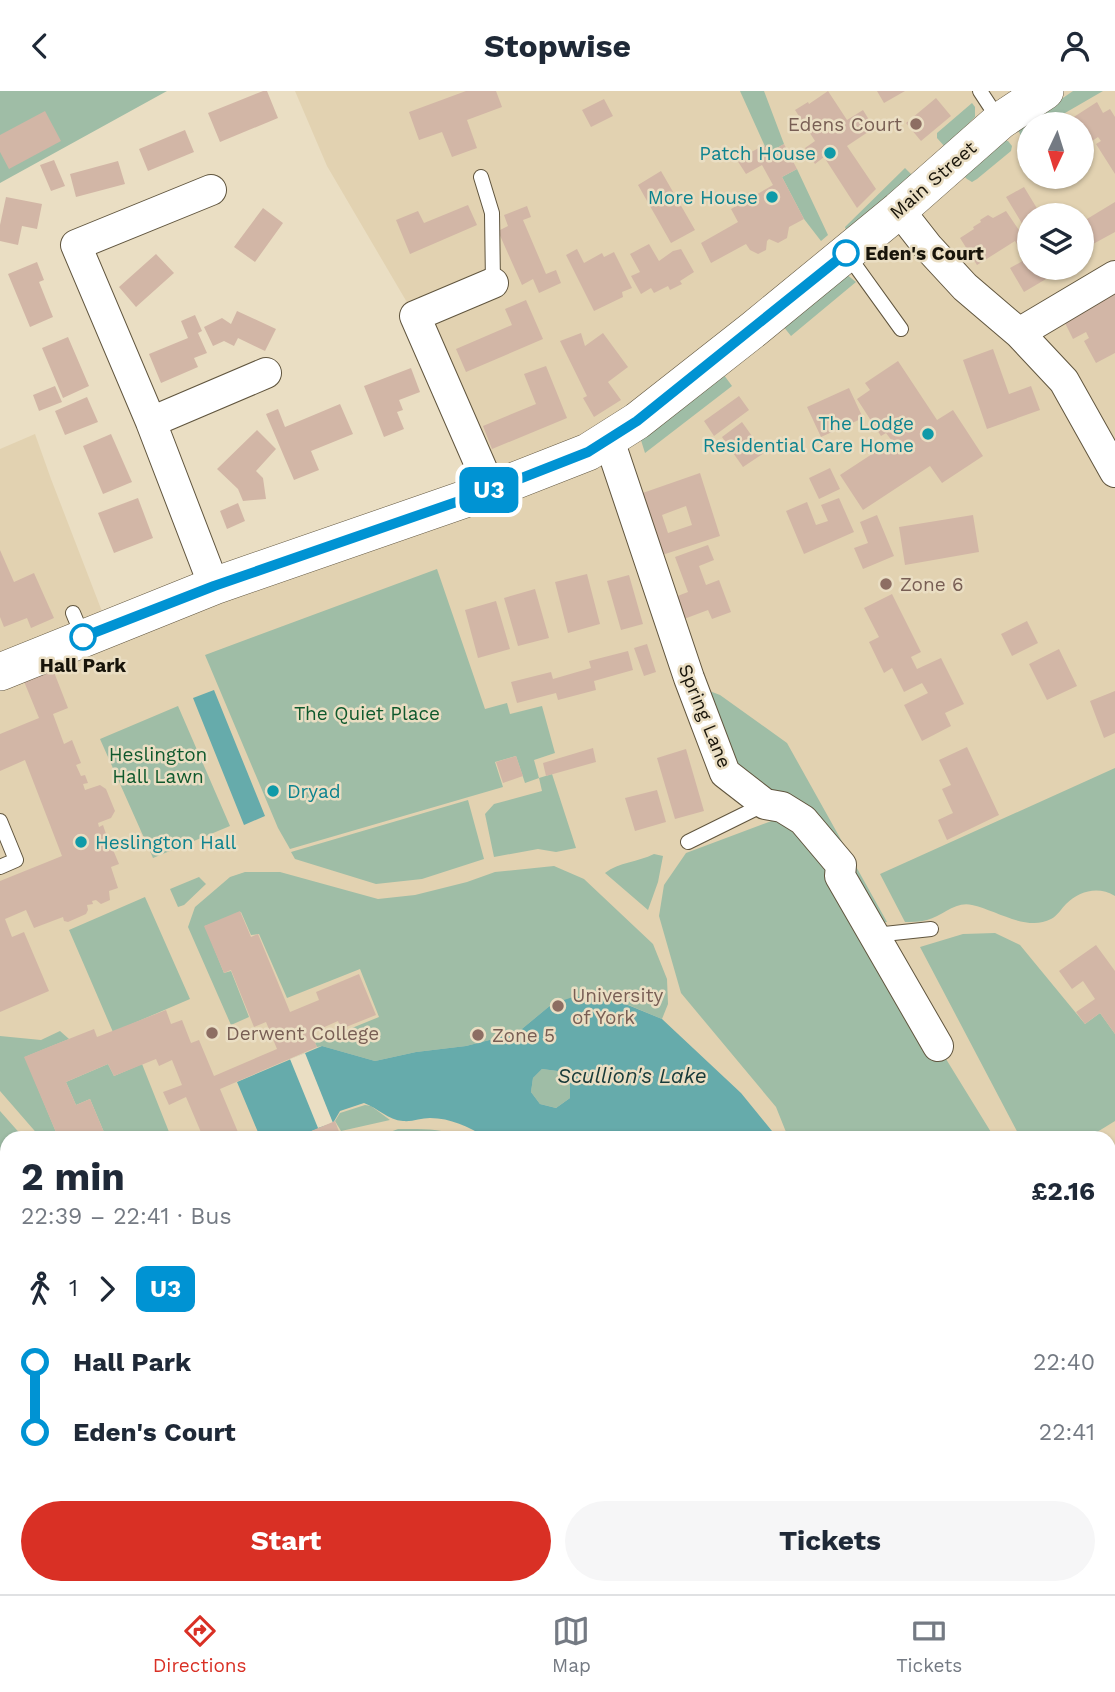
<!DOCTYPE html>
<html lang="en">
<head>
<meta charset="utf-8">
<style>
	:root { --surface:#fff; --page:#f6f6f7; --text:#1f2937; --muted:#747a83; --line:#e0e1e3; --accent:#d93025 }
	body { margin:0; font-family:"Work Sans",sans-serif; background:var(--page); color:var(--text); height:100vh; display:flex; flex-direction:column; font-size:26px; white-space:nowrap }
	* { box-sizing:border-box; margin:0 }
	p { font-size:23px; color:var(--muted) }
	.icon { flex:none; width:38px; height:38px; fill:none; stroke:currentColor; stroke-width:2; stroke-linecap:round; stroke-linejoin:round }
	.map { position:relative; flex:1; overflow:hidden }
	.panel { position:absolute; left:0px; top:1040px; width:1116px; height:464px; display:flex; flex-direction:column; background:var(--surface); border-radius:21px 21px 0 0; box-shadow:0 2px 5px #0004 }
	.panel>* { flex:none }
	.badge { padding:0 14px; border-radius:10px; font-size:24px; line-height:46px }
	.needle { width:46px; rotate:184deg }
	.buttons { position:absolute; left:1017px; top:21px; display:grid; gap:14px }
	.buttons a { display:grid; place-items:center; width:77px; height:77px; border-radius:50%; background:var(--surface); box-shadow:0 2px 5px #0004; font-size:35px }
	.map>.badge { position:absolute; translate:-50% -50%; box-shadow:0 0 0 4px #fff }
	.legs { display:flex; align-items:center; gap:10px; height:77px; padding:0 21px; font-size:23px }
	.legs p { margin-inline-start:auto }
	.overview { display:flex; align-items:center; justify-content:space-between; height:119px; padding:0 21px }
	h1 { font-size:38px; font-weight:700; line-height:52px }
	.action { display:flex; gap:14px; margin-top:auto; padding:14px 21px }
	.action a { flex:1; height:80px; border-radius:42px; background:var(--accent); color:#fff; font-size:28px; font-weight:700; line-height:80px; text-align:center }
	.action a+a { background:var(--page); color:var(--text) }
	ul { padding:0 21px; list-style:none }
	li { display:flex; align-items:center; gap:24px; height:70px; font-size:26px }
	li i { display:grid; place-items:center; width:10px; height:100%; margin:0 9px; background:currentColor }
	li i::after { content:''; width:18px; height:18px; margin:-9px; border:5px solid; border-radius:50%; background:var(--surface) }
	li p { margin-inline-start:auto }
	li:first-child i { background:linear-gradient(#0000 50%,currentColor 0) }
	li:last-child i { background:linear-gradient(currentColor 50%,#0000 0) }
	header { display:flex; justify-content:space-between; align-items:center; height:91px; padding:0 21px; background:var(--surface); font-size:32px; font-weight:700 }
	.dock { display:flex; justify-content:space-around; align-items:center; height:98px; border-top:2px solid var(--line); background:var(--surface); font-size:19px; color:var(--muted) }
	.dock a { display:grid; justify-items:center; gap:4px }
	.dock .on { color:var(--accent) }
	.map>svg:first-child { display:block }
</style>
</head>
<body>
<header><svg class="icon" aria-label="back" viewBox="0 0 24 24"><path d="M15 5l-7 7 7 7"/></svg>Stopwise<svg class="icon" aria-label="person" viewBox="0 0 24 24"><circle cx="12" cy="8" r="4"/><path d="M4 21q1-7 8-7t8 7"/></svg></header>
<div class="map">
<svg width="1115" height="1503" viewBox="0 0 1115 1503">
	<rect width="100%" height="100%" fill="#eadec3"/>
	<!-- built -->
	<path fill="#e2d2b1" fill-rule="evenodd" d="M295 0H1115V1503H0V358L35 343 51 388 108 536 491 399 415 225 327 75ZM1029 33H1082V86H1029ZM1029 124H1082V177H1029ZM7 1046H1110V1496H7Z"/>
	<!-- green -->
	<path fill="#9fbda6" d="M0 0H167L0 92Z
		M740 0H764L784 53 768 62Z
		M1073 0H1103L1046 33H1029V47L1023 51 1018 38Z
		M972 12 975 16V26L945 56 937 47V42Z
		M1002 49 1008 50 1012 55 1011 60 977 88 972 91 967 88 961 82Z
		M905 77 912 84 846 139 845 136Z
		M797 78 828 144 821 150 804 128 782 86Z
		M846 183 856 191 791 245 783 235Z
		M721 280 732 295 645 362 640 346Z
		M437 478 485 618 507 612 510 623 542 615 555 662 534 669 539 687 552 683 576 757 556 761 538 758 494 766 485 723 494 713 542 700 539 687 525 692 516 665 495 671 503 696 290 758 278 737 205 564Z
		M699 596 720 604 787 652 887 831 880 832 938 955 994 1046H788L776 1016 681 902 659 825 664 794 686 762 777 728 735 679Z
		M178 615 230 735 153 767 100 648Z
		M1115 677V805C1099 795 1080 799 1066 813 1062 817 1057 825 1051 828 1027 841 996 819 972 814 955 810 943 825 927 829 920 831 912 831 905 831L880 783Z
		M468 709 484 768 422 788 376 793 295 768 291 761Z
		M654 763 663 765 658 791 648 819 605 782C619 771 638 771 654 763Z
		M554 775 584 788 653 853 667 888 668 913 662 928 607 905 552 913 517 942 466 955 416 961 375 970 322 955 317 956 315 952 379 926 360 878 287 907 259 843 251 844 241 821 205 835 224 882 231 880 249 926 231 934 188 836 195 816 230 786 245 781H280L378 808 415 804 467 791 495 781Z
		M199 786 206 793 184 814 178 816 170 798Z
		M145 806 190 908 113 941 69 839Z
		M995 842 1020 854 1085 933 1100 922 1115 943V1030L1089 1046H1020L920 856 963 843Z
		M60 940 69 948 25 966 58 1046H40L0 1000V945L41 949Z
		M108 973 114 985 142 973 171 1046H106L90 1008 76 1014 66 991Z
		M542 978 565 981 570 995V1007L556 1017 540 1013 531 1001 533 987Z
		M365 1014 371 1015 390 1029 341 1040 335 1030 340 1022Z
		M0 1020 23 1046H7V1117L0 1105Z
		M398 1038C421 1038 441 1037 463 1046H377Z
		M118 1496H218L231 1503H130Z
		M325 1496H531V1503H334Z
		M857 1496H974L973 1503H857Z"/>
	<!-- water -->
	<path fill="#66abab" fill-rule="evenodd" d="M214 599 265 725 244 734 193 607Z
		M606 905 662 928 741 1002 772 1040 774 1046H486C468 1036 451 1027 430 1027 421 1027 412 1031 403 1030 388 1029 378 1017 364 1012L340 1020 333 1032 296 1046H260L237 991 322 955 375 970 416 961 466 955 517 942 552 913 573 906ZM542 978 565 981 570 995V1007L556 1017 540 1013 531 1001 533 987Z
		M1115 1089V1189L1110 1191V1095Z"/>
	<!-- pier -->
	<path fill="#eadec3" d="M305 962 333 1032 318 1037 290 968Z"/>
	<!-- building -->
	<path fill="#d2b6a6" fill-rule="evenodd" d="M263 0H267L278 27 220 51 208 22Z
		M466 0H496L502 16 467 29 477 57 452 66 442 41 419 49 409 21Z
		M828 0 847 29 863 19 874 37 847 55 876 98 857 117 824 66 815 73 805 57 815 50 795 19 808 11 809 13Z
		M877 0H905L884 12Z
		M936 7 951 25 921 50 906 32Z
		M604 8 613 25 591 36 582 19Z
		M1097 11 1103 22 1110 18 1115 26V83L1096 53 1101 50 1098 46 1082 57V33H1063Z
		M45 20 61 50 9 78 0 61V44Z
		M185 39 194 61 148 80 139 58Z
		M784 53 797 78 782 86 804 128 789 136 787 147 778 152 769 148 767 150 766 159 758 163 750 159 746 153 711 172 701 152 738 131 731 118 773 94 762 74 746 83 737 69 764 54 768 62Z
		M54 69 65 95 51 100 40 74Z
		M118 70 125 93 76 106 70 83Z
		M661 80 695 139 671 152 638 94Z
		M1024 96 1041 124H1029V144L1006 106Z
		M6 106 42 113 37 138 22 135 18 154 0 150V134Z
		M1115 111V141L1082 159V131Z
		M468 114 477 134 410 163 396 129 418 120 424 132Z
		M527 115 531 126 523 129 546 183 556 179 561 192 539 202 533 188 522 194 498 140 508 135 504 124Z
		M263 117 283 132 255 171 234 156Z
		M1006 120 1029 154V177H1040L1046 188 1024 201 1010 177 1026 168 1015 150 977 174 960 147 974 138 973 136 981 131 980 129 988 124 993 127Z
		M649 153 659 170 673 160 681 158 694 181 680 190 682 193 670 199 668 195 654 202 651 197 641 203 631 185 640 181 630 163Z
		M577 158 584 172 602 162 604 166 614 161 632 197 622 201 623 206 594 220 566 164Z
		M156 163 174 182 136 216 119 196Z
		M37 171 44 189 39 191 53 226 30 236 8 183Z
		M1115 201V262L1096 272 1084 250 1089 247 1086 241 1073 248 1063 228Z
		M526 209 543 248 466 281 456 258 512 234 505 218Z
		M237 220 276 238 265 260 238 247 234 255 224 250 213 255 204 236 222 227 231 233Z
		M195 224 202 240 198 242 207 262 194 267 198 276 161 292 149 263 188 247 181 230Z
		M581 242 585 255 603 242 628 276 608 291 621 309 594 326 583 307 587 305 560 250Z
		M68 246 89 295 63 307 42 257Z
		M993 258 1009 303 1031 295 1040 319 987 338 963 269Z
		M898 270 937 329 953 319 983 365 942 392 930 375 863 419 840 384 892 350 886 342 881 345 857 308 870 299 865 292Z
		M546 275 567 327 492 358 483 335 536 313 524 283Z
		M411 277 420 301 399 309 403 319 397 321 404 338 384 346 364 295Z
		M55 295 62 311 39 320 33 304Z
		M849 297 863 327 821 346 807 316Z
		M739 305 749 319 714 345 704 330Z
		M87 306 98 331 65 344 55 320Z
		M340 313 353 343 311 360 319 379 294 389 266 323 278 318 285 336Z
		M742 331 764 362 743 376 722 346Z
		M257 339 276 358 256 380 263 387 266 408 243 410 238 398 217 378Z
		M111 343 132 391 103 403 83 355Z
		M830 377 840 398 819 408 809 387Z
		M700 382 720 445 653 467 634 405ZM686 415 692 434 668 442 662 424Z
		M138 407 153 447 114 462 98 422Z
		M839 407 854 441 804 463 786 420 807 411 816 434 828 430 821 414Z
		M238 412 245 430 227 438 220 420Z
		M877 424 894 465 863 478 854 457 868 452 860 431Z
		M973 424 979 461 905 474 899 436Z
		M708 454 714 469 699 475 706 494 719 489 731 521 712 528 708 519 676 531 667 509 688 501 675 466Z
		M0 459 14 491 34 482 54 527 31 537 27 527 4 536 0 526Z
		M587 483 600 533 568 542 555 491Z
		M629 484 643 533 621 539 607 490Z
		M535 498 549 547 518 555 504 507Z
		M892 503 921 561 911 566 917 578 941 567 964 613 945 622 951 635 922 650 904 614 928 602 922 592 904 601 892 577 884 582 869 551 879 546 864 517Z
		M496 510 510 558 478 567 465 519Z
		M1027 530 1038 552 1012 565 1001 543Z
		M647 553 656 581 644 585 634 557Z
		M1059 558 1077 595 1047 609 1029 573Z
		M628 560 633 579 594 590 596 599 558 609 556 602 517 612 511 591 551 581 553 588 591 577 589 570Z
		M52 576 68 617 53 623 64 653 72 649 81 672 76 674 81 685 85 684 88 692 83 693 85 699 100 694 106 698 115 720 111 727 98 732 99 736 103 734 107 746 104 747 107 756 111 754 119 773 111 776 118 797 109 800 110 809 101 813 96 809 92 810 93 813 87 814 88 819 86 823 68 831 64 830 63 826 34 837 26 819 5 828 12 846 24 841 49 900 0 921V790L62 765 25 669 0 680V643L39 627 23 588Z
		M1115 600V642L1104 647 1090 610Z
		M967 656 999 724 947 749 938 729 953 722 942 698 951 694 939 669Z
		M593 657 596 671 546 685 543 672Z
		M686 658 704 720 675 728 657 667Z
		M516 665 523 685 503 692 496 671Z
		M657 699 666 731 635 740 625 707Z
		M240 820 251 846 258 843 290 921 319 909 316 901 359 883 376 924 341 938 338 930 311 942 317 956 220 998 240 1046H203L186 1006 169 1014 163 1001 182 994 172 969 159 975 156 968 114 985 108 973 66 991 76 1014 90 1008 106 1046H58L24 966 51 955 94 938 97 946 166 919 171 933 182 929 191 952 199 949 214 985 277 958 266 931 254 936 231 879 224 882 204 835Z
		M1096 854 1115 880V943L1100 922 1085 933 1076 921 1095 908 1083 890 1072 898 1059 880Z
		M335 1030 341 1046H297L328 1033Z
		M0 1354 7 1356V1420L3 1437 0 1436Z
		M1115 1438V1503H1013L1014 1496H1110V1445Z
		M634 1496H854V1503H634Z"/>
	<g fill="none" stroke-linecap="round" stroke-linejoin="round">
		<!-- service casing -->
		<g stroke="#60553e" stroke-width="16">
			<path id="service" d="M980 0 999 29
				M481 86 492 122 493 192
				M847 163 901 238
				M73 522 83 546
				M0 730 16 769 0 776
				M688 751 765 713
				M875 844 931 838"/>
		</g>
		<!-- minor casing -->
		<g stroke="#60553e" stroke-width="32">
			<path id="minor" d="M211 99 76 154 151 331 214 495
				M899 119 928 156 965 196 1019 242 1064 290 1115 381
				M1019 242 1115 185
				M151 331 266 282
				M609 349 689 587 725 682 765 713 782 716 803 729 841 774 840 785 938 955
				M491 399 415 225 493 192
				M39 1503 44 1496"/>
		</g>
		<!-- tertiary casing -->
		<g stroke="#60553e" stroke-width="38">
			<path id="tertiary" d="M0 581 214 495 491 399 588 361 637 330 754 238 899 119 1000 30 1045 0
				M0 1145 7 1157
				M0 1233 7 1244
				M281 1496 291 1503"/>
		</g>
		<!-- service -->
		<use href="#service" stroke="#fff" stroke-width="14"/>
		<!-- minor -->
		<use href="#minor" stroke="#fff" stroke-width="30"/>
		<!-- tertiary -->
		<use href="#tertiary" stroke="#fff" stroke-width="37"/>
	</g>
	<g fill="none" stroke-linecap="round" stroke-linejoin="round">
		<!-- line-1 casing -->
		<g stroke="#fff" stroke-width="16">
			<path id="line-1" d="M83 546 214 495 491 399 588 361 637 330 846 162"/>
		</g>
		<!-- line-1 -->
		<use href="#line-1" stroke="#0093d3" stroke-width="10"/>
	</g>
	<!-- markers -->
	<g fill="#8d6e63" stroke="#eadec3" stroke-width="2.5">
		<circle cx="916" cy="33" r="7"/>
		<circle cx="886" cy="493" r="7"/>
		<circle cx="558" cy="915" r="7"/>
		<circle cx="212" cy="942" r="7"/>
		<circle cx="478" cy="944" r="7"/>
	</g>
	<g fill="#0f9aa8" stroke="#eadec3" stroke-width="2.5">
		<circle cx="830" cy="62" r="7"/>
		<circle cx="772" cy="106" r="7"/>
		<circle cx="928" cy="343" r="7"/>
		<circle cx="273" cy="700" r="7"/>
		<circle cx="81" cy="751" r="7"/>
	</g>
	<g fill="#fff" stroke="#0093d3" stroke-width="3.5">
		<circle cx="846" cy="162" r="12"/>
		<circle cx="83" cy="546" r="12"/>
	</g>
	<g text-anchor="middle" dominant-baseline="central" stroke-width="5" stroke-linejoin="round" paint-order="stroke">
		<!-- education labels -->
		<g font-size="19" fill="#785e54" stroke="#eadec3" text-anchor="start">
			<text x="902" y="33" text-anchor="end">Edens Court</text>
			<text x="900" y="493">Zone 6</text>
			<text x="572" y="904">University<tspan x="572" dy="22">of York</tspan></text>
			<text x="226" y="942">Derwent College</text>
			<text x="492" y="944">Zone 5</text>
		</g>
		<!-- culture labels -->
		<g font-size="19" fill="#0d838f" stroke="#eadec3" text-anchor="end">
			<text x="816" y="62">Patch House</text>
			<text x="758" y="106">More House</text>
			<text x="914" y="332">The Lodge<tspan x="914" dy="22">Residential Care Home</tspan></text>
			<text x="287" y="700" text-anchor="start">Dryad</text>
			<text x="95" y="751" text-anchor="start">Heslington Hall</text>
		</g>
		<!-- street labels -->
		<g font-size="19" fill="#18140a" stroke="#eadec3">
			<text transform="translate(933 89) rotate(-41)">Main Street</text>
			<text transform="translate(705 625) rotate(68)">Spring Lane</text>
		</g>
		<!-- stop labels -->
		<g font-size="19" font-weight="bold" fill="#18140a" stroke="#eadec3" text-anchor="start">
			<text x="865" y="162">Eden's Court</text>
			<text x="83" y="574" text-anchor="middle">Hall Park</text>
		</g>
		<!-- park labels -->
		<g font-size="19" fill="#0f592d" stroke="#eadec3">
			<text x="367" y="622">The Quiet Place</text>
			<text x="158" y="663">Heslington<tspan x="158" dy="22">Hall Lawn</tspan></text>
		</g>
		<!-- water labels -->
		<g font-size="21" font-style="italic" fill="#173a39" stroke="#eadec3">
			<text x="632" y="984">Scullion's Lake</text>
		</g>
	</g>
</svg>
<div class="buttons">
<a><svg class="needle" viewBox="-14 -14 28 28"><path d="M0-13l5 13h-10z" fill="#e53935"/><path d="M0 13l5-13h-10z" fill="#747a83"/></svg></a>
<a><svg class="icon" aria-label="layers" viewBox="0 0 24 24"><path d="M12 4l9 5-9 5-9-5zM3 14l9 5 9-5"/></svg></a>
</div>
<b class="badge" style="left:489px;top:399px;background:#0093d3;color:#fff">U3</b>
<section class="panel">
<div class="overview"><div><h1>2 min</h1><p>22:39 – 22:41 · Bus</p></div><b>£2.16</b></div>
<div class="legs"><svg class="icon" aria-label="walk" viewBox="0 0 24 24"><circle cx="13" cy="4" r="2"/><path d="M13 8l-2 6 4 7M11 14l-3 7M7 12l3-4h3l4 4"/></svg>1<svg class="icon" aria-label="forward" viewBox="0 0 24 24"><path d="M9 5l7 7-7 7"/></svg><b class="badge" style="background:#0093d3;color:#fff">U3</b></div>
<ul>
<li><i style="color:#0093d3"></i><b>Hall Park</b><p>22:40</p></li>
<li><i style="color:#0093d3"></i><b>Eden's Court</b><p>22:41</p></li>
</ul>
<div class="action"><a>Start</a><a>Tickets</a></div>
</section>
</div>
<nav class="dock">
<a class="on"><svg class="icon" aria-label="directions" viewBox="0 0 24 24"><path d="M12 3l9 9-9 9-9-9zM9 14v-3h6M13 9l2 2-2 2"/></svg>Directions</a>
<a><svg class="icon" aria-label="map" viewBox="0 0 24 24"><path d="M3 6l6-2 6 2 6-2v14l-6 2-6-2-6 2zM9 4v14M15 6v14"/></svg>Map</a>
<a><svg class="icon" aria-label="tickets" viewBox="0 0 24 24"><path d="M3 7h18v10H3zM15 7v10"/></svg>Tickets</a>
</nav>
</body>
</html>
